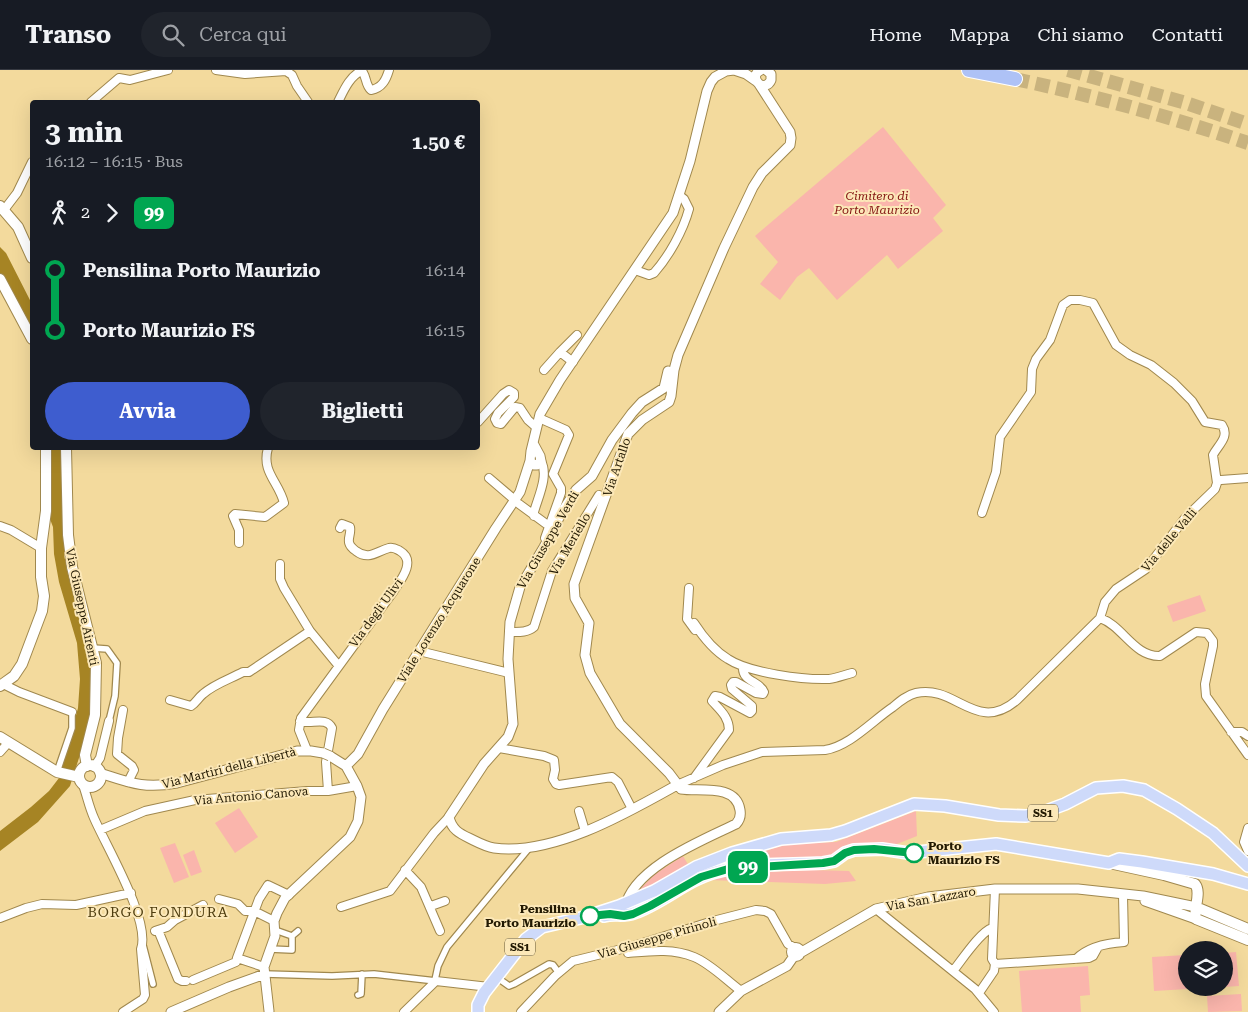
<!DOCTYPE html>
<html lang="it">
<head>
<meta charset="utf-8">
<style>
	:root { --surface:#171b24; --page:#20242c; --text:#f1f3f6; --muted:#9ea1a6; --line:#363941; --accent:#3e5dcf }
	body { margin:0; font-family:"Roboto Serif",serif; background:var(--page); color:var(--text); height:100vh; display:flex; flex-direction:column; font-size:19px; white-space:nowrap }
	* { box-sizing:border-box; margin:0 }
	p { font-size:16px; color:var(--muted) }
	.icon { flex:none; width:28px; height:28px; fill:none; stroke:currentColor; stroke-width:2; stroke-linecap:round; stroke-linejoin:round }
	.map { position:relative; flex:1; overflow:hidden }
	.side { position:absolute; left:30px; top:30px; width:450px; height:350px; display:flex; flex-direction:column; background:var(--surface); border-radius:5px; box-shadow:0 5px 20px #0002 }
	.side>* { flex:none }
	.badge { padding:0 10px; border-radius:8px; font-size:18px; line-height:32px }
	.controls { position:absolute; left:1178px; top:871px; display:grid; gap:10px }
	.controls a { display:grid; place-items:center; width:55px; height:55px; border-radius:50%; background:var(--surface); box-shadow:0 5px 20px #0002; font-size:25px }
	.map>.badge { position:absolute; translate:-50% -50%; box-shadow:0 0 0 2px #fff }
	.legs { display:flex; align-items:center; gap:8px; height:55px; padding:0 15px; font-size:16px }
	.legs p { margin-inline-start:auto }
	.overview { display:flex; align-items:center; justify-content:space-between; height:85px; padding:0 15px }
	h1 { font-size:28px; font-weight:700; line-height:38px }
	.button { display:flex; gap:10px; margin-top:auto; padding:10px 15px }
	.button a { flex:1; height:58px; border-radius:30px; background:var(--accent); color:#fff; font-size:20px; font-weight:700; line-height:58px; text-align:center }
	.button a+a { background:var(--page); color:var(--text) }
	ul { padding:0 15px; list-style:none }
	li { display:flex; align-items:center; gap:18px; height:60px; font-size:19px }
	li i { display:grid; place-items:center; width:8px; height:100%; margin:0 6px; background:currentColor }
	li i::after { content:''; width:12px; height:12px; margin:-6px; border:4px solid; border-radius:50%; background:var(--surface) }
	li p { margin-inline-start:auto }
	li:first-child i { background:linear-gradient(#0000 50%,currentColor 0) }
	li:last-child i { background:linear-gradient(currentColor 50%,#0000 0) }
	header { display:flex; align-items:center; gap:30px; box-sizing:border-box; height:70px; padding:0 25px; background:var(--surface); border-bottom:1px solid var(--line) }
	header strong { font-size:24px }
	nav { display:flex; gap:28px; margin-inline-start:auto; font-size:18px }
	.search { width:350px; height:45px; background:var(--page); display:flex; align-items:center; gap:12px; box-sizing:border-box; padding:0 18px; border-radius:28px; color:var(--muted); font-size:19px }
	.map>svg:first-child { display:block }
</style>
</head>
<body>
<header>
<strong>Transo</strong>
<div class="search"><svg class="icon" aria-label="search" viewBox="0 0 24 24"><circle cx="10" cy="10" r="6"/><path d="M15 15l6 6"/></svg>Cerca qui</div>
<nav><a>Home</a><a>Mappa</a><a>Chi siamo</a><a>Contatti</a></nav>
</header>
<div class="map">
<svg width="1248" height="942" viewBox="0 0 1248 942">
	<rect width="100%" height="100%" fill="#f3da9d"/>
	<!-- green -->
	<path fill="#fab5ac" d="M883 57 946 135 933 148 943 161 898 199 887 185 837 230 809 198 797 207 780 230 760 214 778 192 755 166Z
		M1200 525 1206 541 1173 552 1167 536Z
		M239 738 258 767 235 783 215 753Z
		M916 741 917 766 897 774 859 775 832 788 718 798 717 795 788 774 836 772Z
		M175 773 189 807 174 813 160 778Z
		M194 780 202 802 191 806 183 785Z
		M683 786 689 796 635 824 655 804Z
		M812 800 849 801 856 811 825 814 709 810 711 808 741 803Z
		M1236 882 1239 916 1224 917V883Z
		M1185 885 1186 918 1188 919 1154 921 1152 887Z
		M1088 896 1090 925 1080 926 1081 942H1022L1019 901Z
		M1241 924 1242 941 1208 942 1207 926Z"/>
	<!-- water -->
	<path fill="#a68424" d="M0 177 6 183 32 234V261L22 240 0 203Z
		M49 378H64L65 480 64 486 90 574 94 615 87 663 70 716 38 752 0 781V761L31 737 49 721 59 708 78 638 80 609 77 573 59 512 54 484 53 457 50 449Z"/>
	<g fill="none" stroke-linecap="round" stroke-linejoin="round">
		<!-- motorway-tunnel -->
		<path stroke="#c9b37e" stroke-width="14" stroke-dasharray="14 7" stroke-linecap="butt" d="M1068 0 1186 33 1248 54
			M1015 9C1095 26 1171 47 1248 73"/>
		<!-- pedestrian casing -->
		<g stroke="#a0884e" stroke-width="8">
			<path id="pedestrian" d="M93 578 107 579 117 593 115 626 109 651
				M57 702 72 658V642
				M275 860 292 866 298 861
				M143 875 153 914
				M270 879 292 880V866
				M265 904 332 906 374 904 436 911
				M435 910 438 896 447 877 530 777
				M502 911 509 916 514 914 549 894 553 895 559 903
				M358 925 361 924 362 904"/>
		</g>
		<!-- minor casing -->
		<g stroke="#a0884e" stroke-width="10">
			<path id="minor" d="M216 0 245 4 286 1 292 5 297 16 308 32
				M91 32 119 8 130 10 168 0
				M338 32C343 22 350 5 362 1 367 7 365 15 371 20 382 18 386 10 389 0
				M4 140 17 123 32 92
				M635 200 649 205 654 203C669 186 683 161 689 139L684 129 679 125
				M573 292 560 282 577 265
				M544 300 560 282
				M539 348 566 360 569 365 553 404 561 418V423L545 468
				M478 352 503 324 509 320 514 323V327L498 343 495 349 497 353 501 354 515 337 520 338 528 350 536 357
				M489 408 516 431
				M1221 410 1248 408
				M519 434 549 456
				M982 443 996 402 1000 367 1031 322 1032 299 1036 289 1050 270 1063 235 1070 230H1080L1093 233 1116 275 1130 285 1151 295 1174 313 1192 331 1205 352 1222 355C1230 367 1218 375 1213 385L1217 413 1215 419 1185 448 1146 499 1116 519 1105 532 1100 548
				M534 446V442C538 427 549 406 541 391
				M0 456 11 460 41 478
				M239 473V460L233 446 235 444 265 447 284 433C279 412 261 402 268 378
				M280 494V509L284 518 310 561 338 595
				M689 518 687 549 695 560
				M694 553C703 567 713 580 728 589 749 603 804 610 829 609 837 608 844 605 852 603
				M509 562C518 562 527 563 534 557L552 501 599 425
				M419 581 509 603
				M3 614 19 622 72 642
				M170 630 191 636C196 633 198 628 203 624 214 614 230 609 243 602H249L310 561
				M123 640 118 668 117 684 132 696 134 700 128 712
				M300 651C311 655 326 646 332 658L326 692 328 721
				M1231 662H1242L1248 666
				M499 678 544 686 554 690 555 700 553 709 556 714 559 715 612 707 618 712 632 739
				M307 680 299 660 301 648 393 522C400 511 417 491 400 481 396 479 394 477 389 478 377 481 369 491 356 481 343 472 352 466 350 457L342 454 340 458
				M0 682 8 673
				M94 697 100 688 109 651
				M694 708 729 660C729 647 720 640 712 631L715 626 720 627 750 643 752 641V636L732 619 731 615 733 612H736L756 623 763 624 764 622C760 611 742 612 743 597
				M83 715C87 726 89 737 94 748 106 776 151 851 141 879L145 925 143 929 123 942
				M677 715 723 695 762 682 825 680C850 676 872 651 893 637 900 631 907 625 916 623 956 614 976 665 1017 630L1100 548C1123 556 1134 587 1160 586L1196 562 1207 563 1213 571V576L1205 614 1206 626 1248 685
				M579 741 585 761
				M1248 758 1244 772 1248 781
				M100 760 145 741 195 730 307 721H328L357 716
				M405 800 421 817 440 861
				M219 829 238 834 245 841H254L274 851
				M431 836 445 831
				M341 837 390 821 434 763 449 747
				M876 839 975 919 994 942
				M0 848 26 838 42 834 76 835 131 823
				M158 860 178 909 182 911H186
				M155 861 167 857 175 850 203 835
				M628 883C650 881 673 878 694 887 711 894 726 910 741 921
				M237 888 259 829 268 815 289 825
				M1076 889C1088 877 1108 873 1124 872L1123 825
				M995 894 1089 888 1093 886 1098 877
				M953 901C962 890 980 862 992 858
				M193 910 236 892 237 888 264 897
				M979 923 994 901 995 894 992 889 995 819
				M404 942 436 911 489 917
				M521 942 555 906 573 891 630 877 713 851 756 840 765 841 771 844 788 874 795 878"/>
		</g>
		<!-- tertiary casing -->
		<g stroke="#a0884e" stroke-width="11">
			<path id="tertiary" d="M734 0 746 4 756 11
				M761 0C754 3 754 9 759 14 764 17 769 15 771 10V4L766 0
				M668 301 664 318 642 332 632 343 612 370 592 406 576 420 562 442 544 477 520 517 510 552 508 589 513 654 508 667 484 694 449 747C452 761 461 764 473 770 479 773 487 777 494 778 553 786 627 743 677 715
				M530 391 534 395H537L541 391 540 386 533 373
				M346 696 358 684 383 639 496 458 520 422 530 391 531 381 540 344 560 310 673 143 690 91 707 21 711 12 715 7 726 1 734 0
				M100 703C131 713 144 719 177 713L297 681H311L323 683
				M1145 831 1196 849
				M625 838C632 798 703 770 736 754 740 750 741 746 740 740 736 713 698 722 681 719L669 703 620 654 590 603 585 585 589 553 575 528 574 514 628 364 642 350 669 332 671 326 674 300 678 285 724 178 753 117 762 103 790 75 791 68 790 62 759 14
				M791.5 882a4.5 4.5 0 1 1 9 0a4.5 4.5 0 1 1-9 0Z
				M800 883 876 839 928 827 995 819H1078L1143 826 1196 837
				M269 941 264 897 275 866 274 851 277 843 285 828 350 767 358 751 361 727 357 716 346 696 330 686
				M171 942 229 917 265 904
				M719 942 741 921 787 896 794 886"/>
		</g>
		<!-- secondary casing -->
		<g stroke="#a0884e" stroke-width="12">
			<path id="secondary" d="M0 136 18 157 32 188
				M0 209 32 269
				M66 378 68 465 72 497 96 593 95 645 85 685 87 696
				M0 616 14 606 22 594 42 541 44 526 41 507V478L46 441V378
				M0 667 57 702 79 707
				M79 706a11 11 0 1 1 22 0a11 11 0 1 1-22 0Z
				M1109 793 1164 805 1195 814C1202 823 1193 838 1196 849L1248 870
				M1196 837 1248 859"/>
		</g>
		<!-- primary casing -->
		<g stroke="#fff" stroke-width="14">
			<path id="primary" d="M604 846C614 843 624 847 634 843 663 833 686 810 716 802 750 792 788 795 823 793L834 791 845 783 854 780 882 779 908 783 996 774 1109 793 1119 789 1142 792 1213 804 1248 814
				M478 942V935L484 923 526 869 542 857 585 847 619 836 654 821 696 797 732 783 781 769 831 765 845 761 914 734 945 736 999 745 1026 746 1041 743 1065 734 1096 718 1123 716 1144 720 1177 739 1213 763 1248 796"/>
		</g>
		<!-- motorway casing -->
		<g stroke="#fff" stroke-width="16">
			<path id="motorway" d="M969 0 1015 9"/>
		</g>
		<!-- pedestrian -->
		<use href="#pedestrian" stroke="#fff" stroke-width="5.5"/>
		<!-- minor -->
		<use href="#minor" stroke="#fff" stroke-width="8"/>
		<!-- tertiary -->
		<use href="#tertiary" stroke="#fff" stroke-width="9"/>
		<!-- secondary -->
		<use href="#secondary" stroke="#fff" stroke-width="10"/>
		<!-- primary -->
		<use href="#primary" stroke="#cedafa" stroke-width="11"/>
		<!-- motorway -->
		<use href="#motorway" stroke="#aec2f6" stroke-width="14"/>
		<!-- tertiary-bridge casing -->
		<g stroke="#a0884e" stroke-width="11" stroke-linecap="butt">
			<path id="tertiary-bridge" d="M323 683 330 686"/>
		</g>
		<!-- tertiary-bridge -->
		<use href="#tertiary-bridge" stroke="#fff" stroke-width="9"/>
	</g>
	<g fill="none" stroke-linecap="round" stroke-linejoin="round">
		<!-- line-1 casing -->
		<g stroke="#fff" stroke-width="11">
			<path id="line-1" d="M590 846 610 844 624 846 633 844 650 836 701 807 728 799 823 793 834 791 845 783 854 780 874 779 914 783"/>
		</g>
		<!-- line-1 -->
		<use href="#line-1" stroke="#00a651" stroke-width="8"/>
	</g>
	<!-- markers -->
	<g fill="#fff" stroke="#00a651" stroke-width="2.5">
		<circle cx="914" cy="783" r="9"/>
		<circle cx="590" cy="846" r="9"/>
	</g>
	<g text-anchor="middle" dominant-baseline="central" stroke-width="4" stroke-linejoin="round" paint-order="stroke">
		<!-- shield labels -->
		<g fill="#fce8b8" stroke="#635739" stroke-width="1">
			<rect x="1028" y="734.5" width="30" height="17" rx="4"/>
			<rect x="505" y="868.5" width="30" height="17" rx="4"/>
		</g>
		<g font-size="11" font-weight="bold" fill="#221902">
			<text x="1043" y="743">SS1</text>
			<text x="520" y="877">SS1</text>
		</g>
		<!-- park labels -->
		<g font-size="12" font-style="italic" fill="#841512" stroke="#fce8b8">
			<text x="877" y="126">Cimitero di<tspan x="877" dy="14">Porto Maurizio</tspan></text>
		</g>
		<!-- street labels -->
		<g font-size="12" fill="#221902" stroke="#fce8b8">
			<text transform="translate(617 397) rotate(-71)">Via Artallo</text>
			<text transform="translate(548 470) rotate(-60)">Via Giuseppe Verdi</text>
			<text transform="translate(1169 470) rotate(-50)">Via delle Valli</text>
			<text transform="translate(570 474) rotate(-60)">Via Meriello</text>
			<text transform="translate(82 537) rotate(78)">Via Giuseppe Airenti</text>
			<text transform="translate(376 543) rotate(-54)">Via degli Ulivi</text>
			<text transform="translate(439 550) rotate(-58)">Viale Lorenzo Acquarone</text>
			<text transform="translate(229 698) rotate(-14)">Via Martiri della Libertà</text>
			<text transform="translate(251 726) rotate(-5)">Via Antonio Canova</text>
			<text transform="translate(931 829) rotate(-10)">Via San Lazzaro</text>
			<text transform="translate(657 868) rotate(-16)">Via Giuseppe Pirinoli</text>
		</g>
		<!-- stop labels -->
		<g font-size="12" font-weight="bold" fill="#221902" stroke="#fce8b8" text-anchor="start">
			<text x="928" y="776">Porto<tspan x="928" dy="14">Maurizio FS</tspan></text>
			<text x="576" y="839" text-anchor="end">Pensilina<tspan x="576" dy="14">Porto Maurizio</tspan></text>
		</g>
		<!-- neighbourhood labels -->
		<g font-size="14" letter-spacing="1" fill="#4f3e10" stroke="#fce8b8">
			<text x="158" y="842">BORGO FONDURA</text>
		</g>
	</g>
</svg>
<div class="controls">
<a><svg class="icon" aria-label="layers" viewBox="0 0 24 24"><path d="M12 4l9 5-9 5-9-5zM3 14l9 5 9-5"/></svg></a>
</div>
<b class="badge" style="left:748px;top:797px;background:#00a651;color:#fff">99</b>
<section class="side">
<div class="overview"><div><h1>3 min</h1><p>16:12 – 16:15 · Bus</p></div><b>1.50 €</b></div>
<div class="legs"><svg class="icon" aria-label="walk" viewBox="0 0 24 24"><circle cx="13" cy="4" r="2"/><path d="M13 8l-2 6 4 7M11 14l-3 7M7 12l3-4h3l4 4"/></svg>2<svg class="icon" aria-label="forward" viewBox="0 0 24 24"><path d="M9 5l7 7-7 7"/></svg><b class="badge" style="background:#00a651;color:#fff">99</b></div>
<ul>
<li><i style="color:#00a651"></i><b>Pensilina Porto Maurizio</b><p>16:14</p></li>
<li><i style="color:#00a651"></i><b>Porto Maurizio FS</b><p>16:15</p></li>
</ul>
<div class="button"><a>Avvia</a><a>Biglietti</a></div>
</section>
</div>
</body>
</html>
